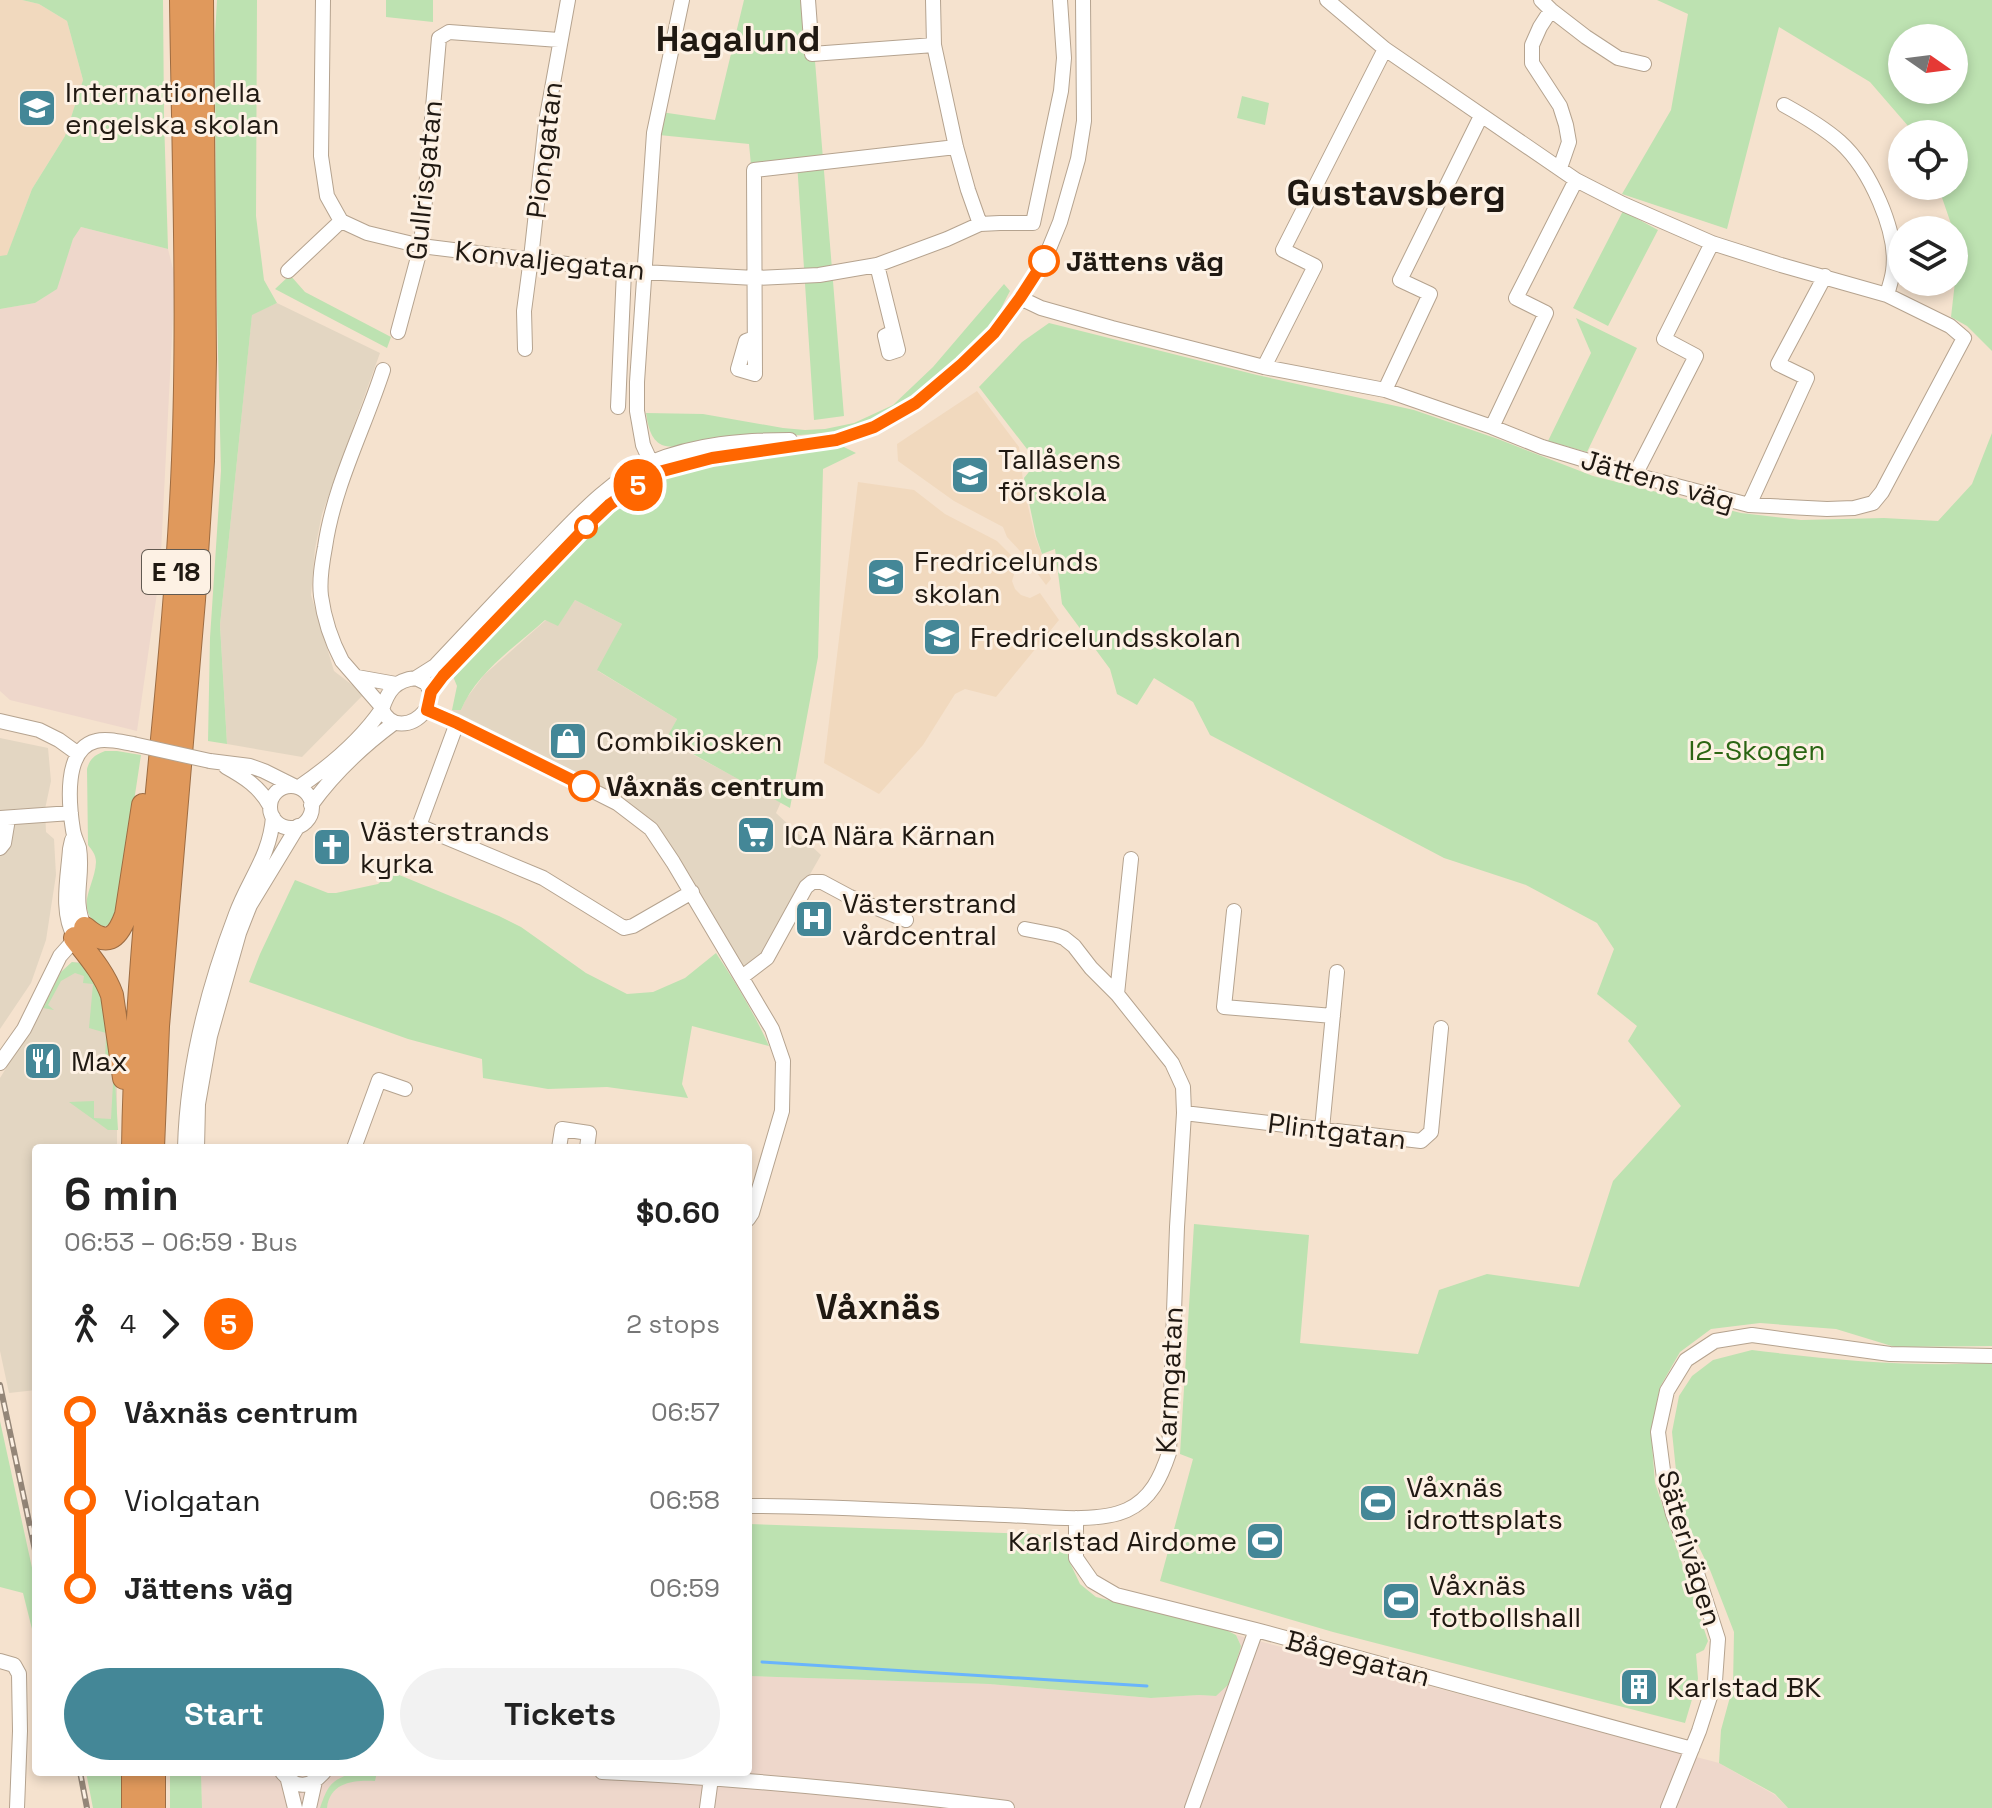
<!DOCTYPE html>
<html lang="en">
<head>
<meta charset="utf-8">
<style>
	:root { --surface:#fff; --page:#f2f2f2; --text:#222; --muted:#767676; --accent:#448797 }
	body { margin:0; font-family:"Space Grotesk",sans-serif; background:var(--page); color:var(--text); height:100vh; display:flex; flex-direction:column; font-size:30px; white-space:nowrap }
	* { box-sizing:border-box; margin:0 }
	p { font-size:26px; color:var(--muted) }
	.icon { flex:none; width:44px; height:44px; fill:none; stroke:currentColor; stroke-width:2; stroke-linecap:round; stroke-linejoin:round }
	.map { position:relative; flex:1; overflow:hidden }
	.drawer { position:absolute; left:32px; top:1144px; width:720px; height:632px; display:flex; flex-direction:column; background:var(--surface); border-radius:8px; box-shadow:0 4px 12px #0003 }
	.drawer>* { flex:none }
	.badge { padding:0 16px; border-radius:26px; font-size:28px; line-height:52px }
	.needle { width:52px; rotate:104deg }
	.tools { position:absolute; left:1888px; top:24px; display:grid; gap:16px }
	.tools a { display:grid; place-items:center; width:80px; height:80px; border-radius:50%; background:var(--surface); box-shadow:0 4px 12px #0003; font-size:40px }
	.map>.badge { position:absolute; translate:-50% -50%; box-shadow:0 0 0 4px #fff }
	.legs { display:flex; align-items:center; gap:12px; height:88px; padding:0 32px; font-size:26px }
	.legs p { margin-inline-start:auto }
	.overview { display:flex; align-items:center; justify-content:space-between; height:136px; padding:0 32px }
	h1 { font-size:44px; font-weight:700; line-height:60px }
	.primary-button { display:flex; gap:16px; margin-top:auto; padding:16px 32px }
	.primary-button a { flex:1; height:92px; border-radius:48px; background:var(--accent); color:#fff; font-size:32px; font-weight:700; line-height:92px; text-align:center }
	.primary-button a+a { background:var(--page); color:var(--text) }
	ul { padding:0 32px; list-style:none }
	li { display:flex; align-items:center; gap:28px; height:88px; font-size:30px }
	li i { display:grid; place-items:center; width:12px; height:100%; margin:0 10px; background:currentColor }
	li i::after { content:''; width:20px; height:20px; margin:-10px; border:6px solid; border-radius:50%; background:var(--surface) }
	li p { margin-inline-start:auto }
	li:first-child i { background:linear-gradient(#0000 50%,currentColor 0) }
	li:last-child i { background:linear-gradient(currentColor 50%,#0000 0) }
	.map>svg:first-child { display:block }
</style>
</head>
<body>
<div class="map">
<svg width="1992" height="1808" viewBox="0 0 1992 1808">
	<rect width="100%" height="100%" fill="#f5e2ce"/>
	<!-- commercial -->
	<path fill="#e3d6c2" d="M277 303 380 353 322 514 315 549 311 595 334 671 364 694 302 757 227 744 220 625 252 314Z
		M575 600 622 624 598 671 677 719 666 740 781 802 776 813 821 855 764 955 743 970 654 824 461 720 452 710H461L466 699 484 675 546 620 558 625Z
		M0 738 48 748 51 781 45 809 46 832 54 839 56 875 46 940 31 983 0 1029Z
		M72 962H79L99 981 117 1089V1148H36V1390L9 1393 0 1351V1078L8 1065 7 1061 43 1008 61 972Z"/>
	<!-- industrial -->
	<path fill="#eed7cb" d="M81 227 168 249 175 277 160 572 137 731 10 700 0 691V309L35 303 56 289 73 239Z
		M1236 1635 1719 1763 1775 1795 1788 1808H202L201 1772H748V1676L989 1684 1151 1698 1199 1695 1216 1696 1241 1646Z"/>
	<!-- built -->
	<path fill="#f1d9be" d="M0 0H22L39 4 67 21 83 80 65 136 32 189 7 256H0Z
		M977 391 1019 447 1024 489 1035 536 1051 579 1046 585 1021 552 1007 537 1003 527 954 501 898 461 897 444Z
		M858 482 914 490 945 514 997 541 1018 562 1012 581 1015 589 1021 595 1030 598 1040 593 1059 620 996 697 965 689 955 694 923 745 879 794 824 763Z"/>
	<!-- green -->
	<path fill="#bde2b1" fill-rule="evenodd" d="M22 0H163L164 118 168 249 81 227 73 239 57 289 35 303 0 309V256L7 255 32 189 65 136 83 80 67 21 39 4Z
		M217 0H257L256 216 264 280 277 303 252 315 220 625 227 744 208 741 210 638 221 471 216 271 215 35Z
		M386 0H433V22L386 17Z
		M744 0H810L844 416 814 420 797 162 751 165 749 144 659 135 661 112 715 120Z
		M1657 0H1992V351L1967 326 1951 317 1959 247 1938 186H1954V134H1915L1870 82 1779 27 1727 229 1622 194 1671 110 1688 14ZM1954 38V90H1902V38Z
		M1242 96 1269 103 1265 125 1237 118Z
		M1623 211 1658 230 1608 326 1573 308Z
		M290 275 305 292 391 337 387 348 275 289Z
		M1004 284 1010 291C1005 300 1001 309 996 318 990 326 982 333 975 340 945 370 913 403 874 421 830 441 765 433 716 437 700 439 678 451 662 445 650 439 648 425 646 413L703 414 783 428 805 430 825 429 854 423 893 405 933 367Z
		M1576 318 1637 348 1587 452 1548 441 1591 353Z
		M1049 323 1257 375 1414 410 1498 439 1593 476 1741 513 1801 520 1884 518 1938 521 1972 484 1992 433V1346L1895 1347 1836 1329 1760 1323 1711 1329 1680 1352 1660 1387 1651 1432 1655 1483 1708 1641 1704 1650 1696 1654 1698 1679 1685 1723 1333 1632 1160 1581 1193 1459 1180 1454 1194 1224 1309 1235 1300 1343 1418 1354 1439 1290 1487 1274 1579 1287 1613 1181 1681 1106 1628 1041 1637 1026 1597 994 1614 949 1597 923 1526 885 1444 858 1210 735 1193 702 1154 678 1137 705 1117 694 1110 669 1062 604 1055 549 1042 554 1036 536 1024 478 1037 462 979 387 1022 342Z
		M844 447 856 453 823 469 818 657 790 808 666 739 677 719 597 670 622 624 575 600 558 626 545 620C516 646 476 673 461 710H452L457 686 452 674 489 634 621 505 661 479 721 463 765 455Z
		M105 751H117L141 755 118 907 114 919 110 925 100 927C73 907 95 887 96 862 96 855 92 850 88 845L87 769C90 758 95 755 105 751Z
		M392 872 499 916 521 927 586 973 627 994 653 992 685 978 716 953C736 983 754 1013 769 1046L692 1026 682 1084 688 1098 607 1087 548 1089 483 1078 482 1059 408 1039 249 982 260 954 295 880 328 893H336L378 884Z
		M72 962 84 964 99 981 113 1047 118 1130H108L69 1102 94 1101V1118L111 1119 114 1066 105 1065 106 1033 89 1028 93 984 83 983 84 976 75 973 61 981 48 1005 54 1010 43 1008 61 972Z
		M1752 1350C1832 1360 1911 1367 1992 1363V1808H1788L1775 1794 1719 1763 1721 1730 1733 1686 1734 1632 1710 1570 1687 1522 1677 1480 1672 1432 1679 1396 1692 1376 1713 1360Z
		M0 1421 36 1586V1645L23 1593 0 1587Z
		M748 1524 1036 1534 1064 1542 1071 1565 1080 1584 1096 1597 1222 1628 1236 1635 1241 1646 1230 1683 1216 1696 1199 1695 1151 1698 989 1684 748 1676Z
		M86 1772H122L123 1808H93Z
		M170 1772H201L202 1808H170Z
		M355 1772H377L375 1781C354 1780 330 1782 327 1808H320C328 1785 331 1780 355 1772Z"/>
	<g fill="none" stroke-linecap="round" stroke-linejoin="round">
		<!-- stream -->
		<path stroke="#69b4fc" stroke-width="3" d="M762 1662 1147 1686"/>
		<!-- minor casing -->
		<g stroke="#b5a38f" stroke-width="16">
			<path id="minor" d="M323 0 321 156 327 196 341 221 367 233 421 246 624 271 755 278 819 275 877 265 947 239 980 224 1000 223H1033L1061 91 1064 58 1060 0
				M808 0 812 54 934 45
				M933 0 934 45 956 147 968 190 980 224
				M1541 0 1551 10 1586 37 1618 58 1644 64
				M1551 10 1540 27 1532 45V63L1560 106 1566 125 1569 142 1560 168
				M1784 105C1804 116 1823 127 1840 142 1869 168 1899 232 1893 271 1892 279 1889 287 1887 295
				M877 265 898 350 889 353 885 336 893 332
				M288 271 341 221
				M1020 298 1041 308 1112 328 1264 367 1385 390 1492 427 1542 447 1635 475 1749 505 1827 509 1854 508 1873 503 1882 492 1964 338 1950 326 1887 295 1781 265 1712 243 1623 204 1576 180 1385 49 1327 0
				M398 332 421 246 439 38 449 32 559 40
				M754 338 746 341 738 369 755 374 754 170 956 147
				M525 349 524 311 531 258 546 122 568 0
				M1264 367 1315 266 1283 250 1385 49
				M1385 390 1430 294 1400 280 1481 116
				M618 407 624 271
				M1492 427 1546 313 1516 298 1576 180
				M654 469 643 445 637 411V382L654 133 682 0
				M1635 475 1696 356 1664 339 1712 243
				M1749 505 1807 378 1778 364 1825 276
				M357 677 396 684
				M416 678 435 666C471 628 507 589 544 551 576 518 609 480 652 462 696 444 743 440 790 440
				M431 692 426 683 416 678C395 680 388 691 382 709 390 729 412 727 425 711 430 705 428 699 431 692 433 687 440 681 443 676L590 523 609 505 655 473 712 458 836 440 874 427 916 403 962 364 994 333 1020 298 1044 261 1060 222 1078 159 1084 121 1083 0
				M382 707 342 661C332 642 324 618 321 596 319 580 322 563 325 547 334 485 364 429 383 370
				M427 710 464 726 617 803 651 829 673 862 772 1029 783 1061 782 1111 752 1213 748 1219
				M0 721 39 730 59 740 77 753
				M457 723 419 826 543 878 624 928 633 926 692 892
				M210 761 250 766 264 771 294 786
				M226 767C244 777 260 787 270 806
				M270 807a21 21 0 1 1 42 0a21 21 0 1 1-42 0Z
				M299 787C330 766 360 741 382 709
				M311 805C334 773 363 746 394 723
				M0 818 71 813
				M72 840 70 849C68 878 60 912 75 938
				M0 848 4 843 8 819
				M1234 911 1224 1007 1333 1016
				M742 977 767 958 806 887 812 882H822L850 897 906 920
				M1117 994 1131 859
				M0 1063 24 1029 60 956 85 928C71 899 84 877 79 848 77 842 74 837 73 830 69 805 63 749 96 741 107 738 121 742 133 744
				M1184 1113 1421 1141 1431 1132 1441 1028
				M1322 1129 1337 972
				M185 1148C187 1067 207 990 236 914 249 879 270 856 273 817
				M197 1148 198 1104 210 1036 239 933 250 905 298 826
				M354 1148 379 1080 405 1089
				M559 1148 562 1129 589 1133 587 1148
				M748 1506C834 1506 919 1512 1005 1515 1039 1516 1096 1524 1127 1510 1151 1499 1161 1477 1169 1453L1177 1227 1184 1113 1183 1087 1172 1063 1117 994 1091 968 1074 946 1064 938 1056 935 1025 929
				M1076 1518V1558L1092 1581 1116 1595 1256 1630 1692 1749
				M0 1661 14 1665 19 1674 20 1731 17 1808
				M282 1772C296 1790 310 1788 324 1772
				M602 1772C738 1778 872 1791 1007 1808
				M288 1780 295 1808
				M309 1808 315 1781
				M707 1808 711 1778
				M1192 1808 1256 1630
				M1668 1808 1699 1731 1715 1681 1718 1639 1695 1567 1673 1514 1664 1478 1658 1432 1667 1391 1686 1360 1715 1341 1752 1335 1890 1354 1992 1356"/>
		</g>
		<!-- highway casing -->
		<g stroke="#9d6c42" stroke-width="24">
			<path id="highway" d="M85 928C107 947 117 939 126 915L143 805
				M75 938C89 956 104 973 112 995L124 1078
				M133 1148C136 918 174 690 183 460 189 307 183 153 181 0
				M153 1148 158 1026 194 600 203 461 205 359 202 0
				M133 1772V1808
				M154 1808V1772"/>
		</g>
		<!-- minor -->
		<use href="#minor" stroke="#fff" stroke-width="14"/>
		<!-- highway -->
		<use href="#highway" stroke="#e0995c" stroke-width="22"/>
		<!-- rail casing -->
		<g stroke="#948678" stroke-width="6">
			<path id="rail" d="M0 1385 36 1555
				M80 1772 87 1808"/>
		</g>
		<!-- rail -->
		<use href="#rail" stroke="#fdf1e4" stroke-width="3" stroke-dasharray="9" stroke-linecap="butt"/>
		<!-- minor-bridge casing -->
		<g stroke="#b5a38f" stroke-width="16" stroke-linecap="butt">
			<path id="minor-bridge" d="M133 744 210 761"/>
		</g>
		<!-- minor-bridge -->
		<use href="#minor-bridge" stroke="#fff" stroke-width="14"/>
	</g>
	<g fill="none" stroke-linecap="round" stroke-linejoin="round">
		<!-- line-1 casing -->
		<g stroke="#fff" stroke-width="18">
			<path id="line-1" d="M584 786 457 723 427 710 431 692 443 676 590 523 609 505 655 473 712 458 836 440 874 427 916 403 962 364 994 333 1020 298 1044 261"/>
		</g>
		<!-- line-1 -->
		<use href="#line-1" stroke="#f60" stroke-width="12"/>
	</g>
	<!-- icons -->
	<defs>
		<g id="school-square" transform="scale(2)"><rect x="-9" y="-9" width="18" height="18" rx="4" fill="#448797" stroke="#fdf1e4"/><path d="M0-5L7-2L0 1L-7-2ZM-4 1L0 2.5L4 1V4Q0 6-4 4Z" fill="#fff"/></g>
		<g id="shop-square" transform="scale(2)"><rect x="-9" y="-9" width="18" height="18" rx="4" fill="#448797" stroke="#fdf1e4"/><path d="M-5-2.5h2.3a2.7 3.5 0 0 1 5.4 0H5L5.5 6h-11ZM-1.5-2.5h3a1.5 2.3 0 0 0-3 0Z" fill="#fff"/></g>
		<g id="supermarket-square" transform="scale(2)"><rect x="-9" y="-9" width="18" height="18" rx="4" fill="#448797" stroke="#fdf1e4"/><path d="M-6-5.5h2.5l.6 2H6L4.5 2H-2.5L-4.4-4H-6ZM-1.5 3.2a1.3 1.3 0 1 0 .1 0ZM3 3.2a1.3 1.3 0 1 0 .1 0Z" fill="#fff"/></g>
		<g id="church-square" transform="scale(2)"><rect x="-9" y="-9" width="18" height="18" rx="4" fill="#448797" stroke="#fdf1e4"/><path d="M-1.2-6h2.4v3.5h3.3v2.4h-3.3V6h-2.4V-.1h-3.3v-2.4h3.3Z" fill="#fff"/></g>
		<g id="hospital-square" transform="scale(2)"><rect x="-9" y="-9" width="18" height="18" rx="4" fill="#448797" stroke="#fdf1e4"/><path d="M-5-5h3v3.5h4V-5h3V5h-3V1.5h-4V5h-3Z" fill="#fff"/></g>
		<g id="restaurant-square" transform="scale(2)"><rect x="-9" y="-9" width="18" height="18" rx="4" fill="#448797" stroke="#fdf1e4"/><path d="M-5-6h1v4h1v-4h1v4h1v-4h1v5L-1.5 .5V6h-2V.5L-5-1ZM5-6V6H3V1.5H1.5Q1.5-4 5-6Z" fill="#fff"/></g>
		<g id="stadium-square" transform="scale(2)"><rect x="-9" y="-9" width="18" height="18" rx="4" fill="#448797" stroke="#fdf1e4"/><path d="M0-5a6.5 5 0 1 0 0 10a6.5 5 0 1 0 0-10ZM-3.5-1.8h7v3.6h-7Z" fill="#fff"/></g>
		<g id="building-square" transform="scale(2)"><rect x="-9" y="-9" width="18" height="18" rx="4" fill="#448797" stroke="#fdf1e4"/><path d="M-4-6H4V6H1V3H-1V6H-4ZM-2.5-4.3h1.7v1.8h-1.7ZM.8-4.3h1.7v1.8H.8ZM-2.5-1h1.7V.8h-1.7ZM.8-1h1.7V.8H.8Z" fill="#fff"/></g>
	</defs>
	<g fill-rule="evenodd">
		<use href="#school-square" x="37" y="108"/>
		<use href="#school-square" x="970" y="475"/>
		<use href="#school-square" x="886" y="577"/>
		<use href="#school-square" x="942" y="637"/>
		<use href="#shop-square" x="568" y="741"/>
		<use href="#supermarket-square" x="756" y="835"/>
		<use href="#church-square" x="332" y="847"/>
		<use href="#hospital-square" x="814" y="919"/>
		<use href="#restaurant-square" x="43" y="1061"/>
		<use href="#stadium-square" x="1378" y="1503"/>
		<use href="#stadium-square" x="1265" y="1541"/>
		<use href="#stadium-square" x="1401" y="1601"/>
		<use href="#building-square" x="1639" y="1687"/>
	</g>
	<!-- markers -->
	<g fill="#fff" stroke="#f60" stroke-width="4">
		<circle cx="1044" cy="261" r="14"/>
		<circle cx="586" cy="527" r="10"/>
		<circle cx="584" cy="786" r="14"/>
	</g>
	<g text-anchor="middle" dominant-baseline="central" stroke-width="6" stroke-linejoin="round" paint-order="stroke">
		<!-- shield labels -->
		<rect fill="#fdf1e4" stroke="#625a51" stroke-width="2" x="142" y="550" width="68" height="44" rx="6"/>
		<g font-size="26" font-weight="bold" fill="#201912">
			<text x="176" y="572">E 18</text>
		</g>
		<!-- poi labels -->
		<g font-size="28" fill="#201912" stroke="#fdf1e4" text-anchor="start">
			<text x="65" y="92">Internationella<tspan x="65" dy="32">engelska skolan</tspan></text>
			<text x="998" y="459">Tallåsens<tspan x="998" dy="32">förskola</tspan></text>
			<text x="914" y="561">Fredricelunds<tspan x="914" dy="32">skolan</tspan></text>
			<text x="970" y="637">Fredricelundsskolan</text>
			<text x="596" y="741">Combikiosken</text>
			<text x="360" y="831">Västerstrands<tspan x="360" dy="32">kyrka</tspan></text>
			<text x="784" y="835">ICA Nära Kärnan</text>
			<text x="842" y="903">Västerstrand<tspan x="842" dy="32">vårdcentral</tspan></text>
			<text x="71" y="1061">Max</text>
			<text x="1406" y="1487">Våxnäs<tspan x="1406" dy="32">idrottsplats</tspan></text>
			<text x="1237" y="1541" text-anchor="end">Karlstad Airdome</text>
			<text x="1429" y="1585">Våxnäs<tspan x="1429" dy="32">fotbollshall</tspan></text>
			<text x="1667" y="1687">Karlstad BK</text>
		</g>
		<!-- street labels -->
		<g font-size="28" fill="#201912" stroke="#fdf1e4">
			<text transform="translate(544 150) rotate(-83)">Piongatan</text>
			<text transform="translate(424 180) rotate(-84)">Gullrisgatan</text>
			<text transform="translate(550 260) rotate(6)">Konvaljegatan</text>
			<text transform="translate(1658 480) rotate(16)">Jättens väg</text>
			<text transform="translate(1337 1131) rotate(7)">Plintgatan</text>
			<text transform="translate(1169 1380) rotate(-87)">Karmgatan</text>
			<text transform="translate(1690 1548) rotate(73)">Säterivägen</text>
			<text transform="translate(1358 1658) rotate(15)">Bågegatan</text>
		</g>
		<!-- stop labels -->
		<g font-size="28" font-weight="bold" fill="#201912" stroke="#fdf1e4" text-anchor="start">
			<text x="1066" y="261">Jättens väg</text>
			<text x="606" y="786">Våxnäs centrum</text>
		</g>
		<!-- park labels -->
		<g font-size="28" fill="#2b6513" stroke="#fdf1e4">
			<text x="1757" y="750">I2-Skogen</text>
		</g>
		<!-- district labels -->
		<g font-size="36" font-weight="bold" fill="#201912" stroke="#fdf1e4">
			<text x="738" y="39">Hagalund</text>
			<text x="1396" y="193">Gustavsberg</text>
			<text x="878" y="1307">Våxnäs</text>
		</g>
	</g>
</svg>
<div class="tools">
<a><svg class="needle" viewBox="-14 -14 28 28"><path d="M0-13l5 13h-10z" fill="#e53935"/><path d="M0 13l5-13h-10z" fill="#767676"/></svg></a>
<a><svg class="icon" aria-label="locate" viewBox="0 0 24 24"><circle cx="12" cy="12" r="6"/><path d="M12 2v4M12 18v4M2 12h4M18 12h4"/></svg></a>
<a><svg class="icon" aria-label="layers" viewBox="0 0 24 24"><path d="M12 4l9 5-9 5-9-5zM3 14l9 5 9-5"/></svg></a>
</div>
<b class="badge" style="left:638px;top:485px;background:#f60;color:#fff">5</b>
<section class="drawer">
<div class="overview"><div><h1>6 min</h1><p>06:53 – 06:59 · Bus</p></div><b>$0.60</b></div>
<div class="legs"><svg class="icon" aria-label="walk" viewBox="0 0 24 24"><circle cx="13" cy="4" r="2"/><path d="M13 8l-2 6 4 7M11 14l-3 7M7 12l3-4h3l4 4"/></svg>4<svg class="icon" aria-label="forward" viewBox="0 0 24 24"><path d="M9 5l7 7-7 7"/></svg><b class="badge" style="background:#f60;color:#fff">5</b><p>2 stops</p></div>
<ul>
<li><i style="color:#f60"></i><b>Våxnäs centrum</b><p>06:57</p></li>
<li><i style="color:#f60"></i><span>Violgatan</span><p>06:58</p></li>
<li><i style="color:#f60"></i><b>Jättens väg</b><p>06:59</p></li>
</ul>
<div class="primary-button"><a>Start</a><a>Tickets</a></div>
</section>
</div>
</body>
</html>
